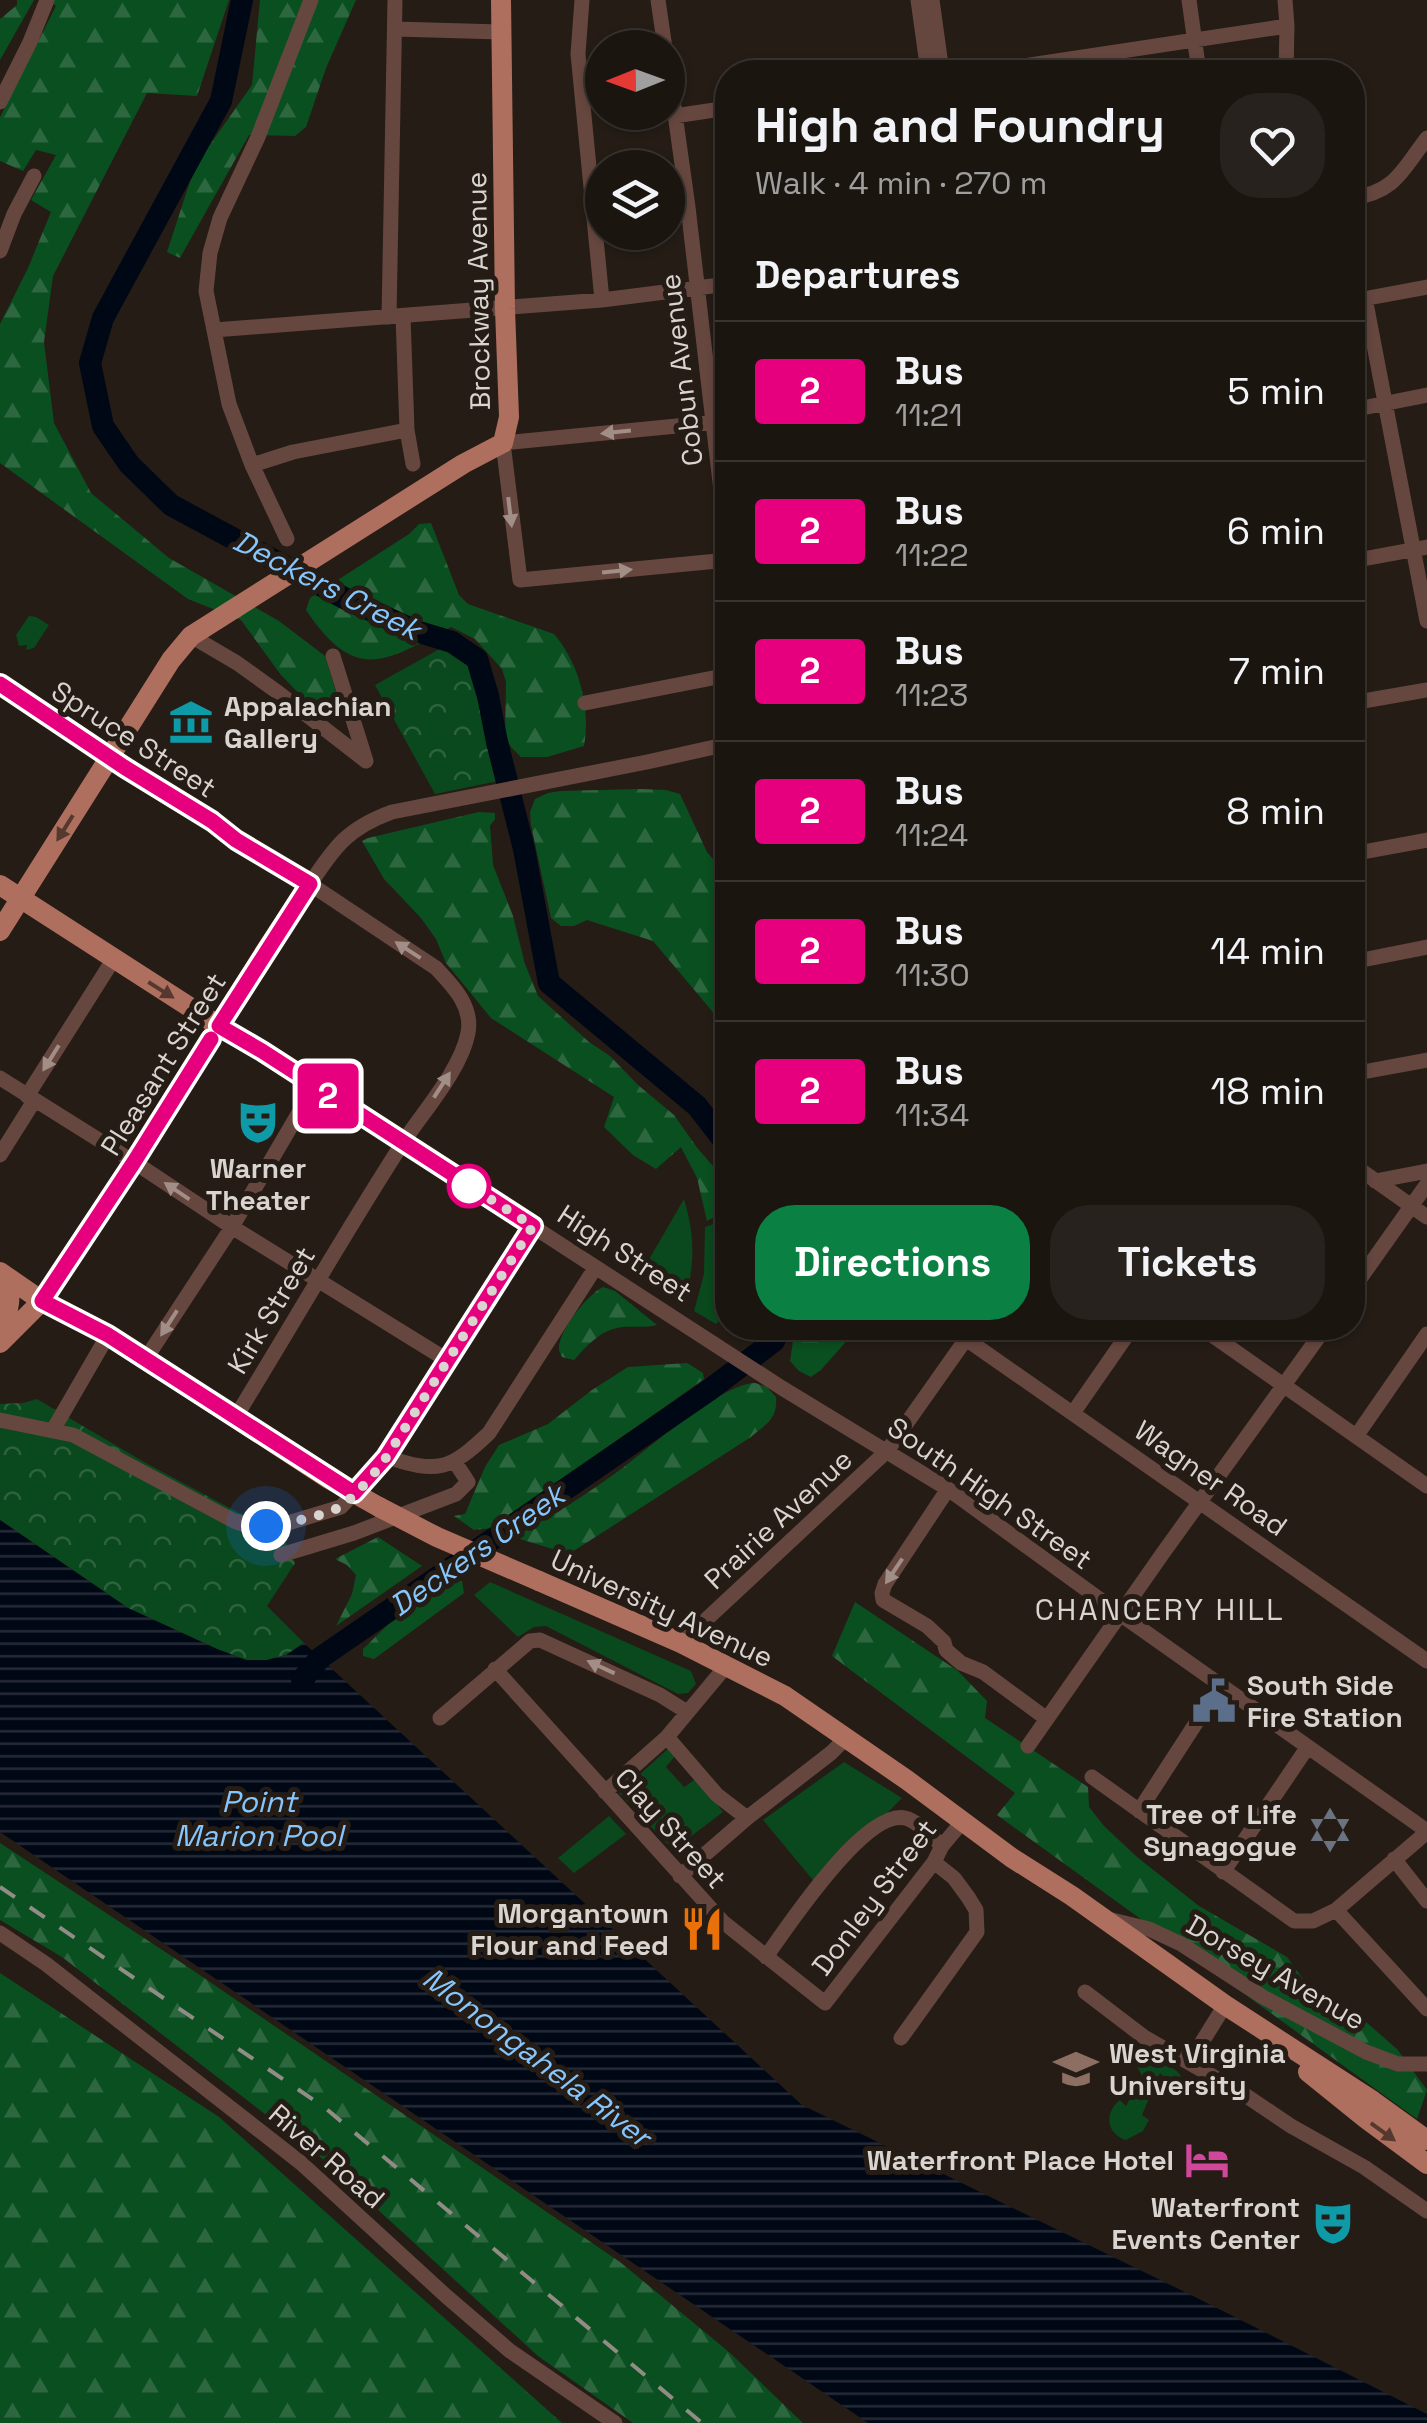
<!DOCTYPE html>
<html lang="en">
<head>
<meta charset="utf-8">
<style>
	:root { --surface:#1b1510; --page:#28221e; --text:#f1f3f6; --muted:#a09f9f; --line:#393430; --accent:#0b8043 }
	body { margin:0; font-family:"Space Grotesk",sans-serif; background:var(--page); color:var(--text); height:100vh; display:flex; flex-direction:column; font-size:38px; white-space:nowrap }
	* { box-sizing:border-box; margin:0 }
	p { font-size:32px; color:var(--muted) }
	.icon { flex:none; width:55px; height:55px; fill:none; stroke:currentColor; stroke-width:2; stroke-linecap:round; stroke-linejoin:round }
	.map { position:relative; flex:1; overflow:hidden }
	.drawer { position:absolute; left:715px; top:60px; width:650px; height:1280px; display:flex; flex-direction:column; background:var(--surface); border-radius:40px; box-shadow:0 2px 8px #0004,0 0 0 2px var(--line) }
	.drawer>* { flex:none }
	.badge { padding:0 20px; border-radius:8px; font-size:35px; line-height:65px }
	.needle { width:65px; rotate:269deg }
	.fabs { position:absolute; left:585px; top:30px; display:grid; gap:20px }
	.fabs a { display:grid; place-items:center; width:100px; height:100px; border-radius:50%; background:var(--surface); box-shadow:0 2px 8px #0004,0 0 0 2px var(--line); font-size:50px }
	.you { position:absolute; width:50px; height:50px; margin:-25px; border:8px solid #fff; border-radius:50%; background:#1a73e8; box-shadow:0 0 0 15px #1a73e833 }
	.map>.badge { position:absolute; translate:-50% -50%; box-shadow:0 0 0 5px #fff }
	h2 { padding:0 40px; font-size:38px; line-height:90px }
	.round { display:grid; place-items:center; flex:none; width:105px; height:105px; border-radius:40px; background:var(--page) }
	.head { display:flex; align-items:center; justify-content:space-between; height:170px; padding:0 40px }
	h1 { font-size:48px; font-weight:700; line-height:75px }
	.button { display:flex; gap:20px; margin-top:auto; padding:20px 40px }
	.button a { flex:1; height:115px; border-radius:40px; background:var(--accent); color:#fff; font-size:40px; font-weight:700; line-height:115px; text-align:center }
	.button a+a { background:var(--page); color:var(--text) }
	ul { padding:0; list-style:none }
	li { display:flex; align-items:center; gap:30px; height:140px; padding:0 40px; border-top:2px solid var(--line) }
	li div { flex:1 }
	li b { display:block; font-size:38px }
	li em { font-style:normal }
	li .badge { min-width:110px; font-weight:700; text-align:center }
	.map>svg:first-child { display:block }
</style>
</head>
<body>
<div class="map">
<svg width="1427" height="2423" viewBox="0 0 1427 2423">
	<defs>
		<pattern id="forest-firs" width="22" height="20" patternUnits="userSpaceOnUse" patternTransform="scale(2.5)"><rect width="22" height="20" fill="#0a4f20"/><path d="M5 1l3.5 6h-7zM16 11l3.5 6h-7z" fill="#2d673f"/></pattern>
		<pattern id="park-crowns" width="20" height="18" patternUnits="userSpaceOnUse" patternTransform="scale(2.5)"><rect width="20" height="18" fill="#0a481d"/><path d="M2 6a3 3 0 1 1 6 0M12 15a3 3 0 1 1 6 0" fill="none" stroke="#2d623d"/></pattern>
		<pattern id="water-rules" width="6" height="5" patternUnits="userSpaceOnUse" patternTransform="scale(2.5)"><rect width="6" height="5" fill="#000715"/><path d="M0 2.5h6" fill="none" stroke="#252a36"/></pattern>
	</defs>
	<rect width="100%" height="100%" fill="#241c15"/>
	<!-- green -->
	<path fill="#0a481d" d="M29 616 36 617 49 625 34 648 26 650 27 645 19 646 16 635Z
		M684 1199C696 1239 694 1264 685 1304L640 1275Z
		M727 1219 725 1234 728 1238C728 1262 735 1308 716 1324L694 1311 704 1274 705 1227Z
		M490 1582 691 1671 696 1684 688 1693 678 1694 546 1626 534 1627 518 1637 474 1595Z
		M670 1747 675 1756 666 1767 684 1787 697 1778 723 1812 673 1850 619 1793Z
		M844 1762 902 1798 817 1885 763 1820Z
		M609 1816 626 1834 574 1873 558 1858Z
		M1147 2052 1177 2071 1181 2076 1178 2082H1169L1160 2073 1142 2115 1149 2120 1143 2131 1126 2140C1106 2134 1104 2112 1120 2100L1126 2106 1142 2076 1137 2066 1139 2056Z"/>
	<!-- forest -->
	<path fill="url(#forest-firs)" d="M17 0H34L0 60V19L17 5Z
		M48 0H229L197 96 147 93 53 276 44 342 54 423 91 493 169 558 279 621 325 656 339 701 312 707 281 675 241 620 188 599 0 463V324L28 268 51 212 31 200 56 155 36 150 23 171 0 161V117L56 6Z
		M260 0H356L326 68 306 127 295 136 249 135 180 258 167 252 195 166 252 85Z
		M431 523 459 595 468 604 554 634C579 663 591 708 584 746L547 757H521L511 747 505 736 506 682 502 669 475 639 451 627C386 661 356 685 306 610L310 598 409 534 419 524Z
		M641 789 666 790 680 794 707 852 727 876V1044L712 1011 653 941 587 920 574 926H561L551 918 531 825 530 812 535 799 548 793 560 791Z
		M479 812 495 813V819L490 826 493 865 513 916 525 964 538 996 589 1042 610 1056 638 1085 674 1115 698 1149 727 1182V1210L707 1221 697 1178 681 1147 656 1169 633 1155 604 1127 614 1097 491 1018 446 963 436 939 421 918 384 879 362 841 368 838Z
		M603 1287 615 1291 657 1325C645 1328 635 1326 623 1327 601 1329 588 1345 574 1360L562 1357C561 1354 559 1352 559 1349 558 1331 588 1294 603 1287Z
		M795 1328H858L821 1370 811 1377 799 1371 790 1361Z
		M687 1363 703 1373 704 1379 493 1528 474 1530 454 1516 465 1514 485 1467 499 1445 548 1424 592 1390 628 1367Z
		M755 1383 767 1387 776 1397C778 1419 766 1424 751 1437L569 1554 510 1536C551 1519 588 1493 624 1467 653 1445 721 1384 755 1383Z
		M378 1537 422 1566 336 1626 352 1594 356 1575 347 1565 335 1559Z
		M450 1578 462 1581 464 1593 374 1659 363 1656V1649L404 1609Z
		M855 1602 958 1671 987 1701 985 1718 1088 1787 1089 1807 1104 1826 1137 1857 1199 1906 1287 1957 1324 2008 1343 2002 1397 2049 1427 2090 1417 2119 997 1815 1015 1793 832 1656Z
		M0 1843 191 1969 620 2262 729 2352 803 2423H633L538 2356 318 2155 62 1957 0 1920Z
		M0 1973 219 2117 562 2423H0Z"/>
	<!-- park -->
	<path fill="url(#park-crowns)" d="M452 642 477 659 503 780 435 794 375 685Z
		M37 1399 144 1462 239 1513 255 1518H274L295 1563 267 1606 304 1643 286 1655 267 1660H246L217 1649 128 1608 0 1520V1404L23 1403Z"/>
	<!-- water -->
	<path fill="url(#water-rules)" d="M0 1520 128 1608 217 1649 246 1660H267L286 1655 304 1643 802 2105 1193 2296 1427 2414V2423H868L0 1832Z"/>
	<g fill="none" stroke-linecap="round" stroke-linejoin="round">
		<!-- river -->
		<path stroke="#000715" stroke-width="22" d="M242 0 221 101 103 318 90 363 103 426 129 464 171 505 346 599 416 631 452 642 477 659 488 696 497 742 524 849 549 983 697 1106 728 1146
			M302 1680 320 1658 708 1391 774 1341 779 1328"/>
		<!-- minor -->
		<path stroke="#66473f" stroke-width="15" d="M582 0 578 54 602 300
			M658 0 665 48
			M918 0 928 72
			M932 0 942 72
			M1189 0 1199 72
			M1285 0 1287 26 1286 72
			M395 29 501 32
			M668 64 688 207 728 551
			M984 72 1287 26
			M0 102 30 42 47 0
			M674 116 728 108
			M1352 198C1396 192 1402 170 1427 138
			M0 251 14 214 34 176
			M1365 298 1427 621
			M1352 301 1427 287
			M403 316 407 430 413 464
			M389 317 395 0
			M214 330 602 300 728 284
			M1352 410 1427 395
			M728 421 503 443 520 580 728 560
			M252 465 293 452 407 430
			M287 539 252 465 229 404 206 291 210 253 220 218 258 137 311 0
			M1352 561 1427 547
			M191 636 237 663 276 691 366 761
			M333 656 366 761
			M585 703 728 675
			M1352 703 1427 690
			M1352 854 1427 840
			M1352 962 1427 947
			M219 1026 262 1051 782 1388 948 1489 1120 1614 1427 1831
			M1352 1074 1427 1060
			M0 1078 134 1162 232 1227 447 1360
			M27 1096 113 960
			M0 1155 34 1101
			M1352 1164 1427 1217
			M1375 1181 1427 1171
			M1352 1290 1427 1184
			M1202 1328 1427 1486
			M966 1339 1427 1661
			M145 1360 232 1227 314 1087
			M1073 1413 1132 1328
			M235 1418C291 1327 344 1234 402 1144 422 1113 461 1070 468 1033 473 1006 453 986 436 968L310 884C335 846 348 828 392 812L647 762 728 744
			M0 1420 73 1435 236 1522 250 1526 288 1523 341 1507 387 1457 533 1226
			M53 1430 108 1335
			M1357 1435 1427 1334
			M387 1457C438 1474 450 1470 489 1433L590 1276
			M948 1489 885 1584 882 1593 883 1600 927 1626 944 1642 946 1650 961 1663 983 1672 1047 1719
			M281 1555 354 1533 456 1494 468 1482 455 1462
			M681 1643 887 1451 966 1339 968 1328
			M495 1669 723 1922 825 2003 934 1862 942 1846 963 1821
			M440 1718 530 1641 540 1640 660 1695 687 1712
			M667 1737 717 1795 747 1818
			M1028 1746 1163 1553 1325 1328
			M1092 1777 1294 1921H1313L1336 1910 1427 1832
			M605 1792 667 1737 727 1665
			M1139 1811 1220 1686
			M1394 1859 1427 1901
			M1223 1872 1307 1748
			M680 1876 747 1818 831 1753 846 1738
			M1336 1910 1427 2009
			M1108 1919 1149 1929 1181 1944 1263 1997 1366 2052 1398 2064H1427
			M0 1933 46 1964 301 2163 446 2296 510 2351 615 2423
			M766 1957C787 1927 865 1809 905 1818 918 1821 932 1837 942 1846
			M1085 1992 1144 2037 1242 2093 1291 2126 1364 2167 1427 2211
			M901 2038 977 1932 976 1910 968 1897 954 1878 934 1862
			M1189 2063 1225 2005"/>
		<!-- major -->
		<path stroke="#af6f5e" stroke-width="20" d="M0 684 124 767 212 821 236 840 310 884 266 950 134 1162 42 1301 0 1343
			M0 885 219 1026
			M0 931 171 660 191 636 463 464 503 443 509 417 505 309 501 0
			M0 1272 42 1301 108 1335 329 1479 379 1507
			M0 1275C17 1298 7 1310 0 1335
			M539 1581 681 1643 785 1696 907 1780 1012 1858 1072 1896 1225 2005 1373 2101 1427 2140
			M1308 2072 1365 2118 1427 2164"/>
		<!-- rail -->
		<path stroke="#928c86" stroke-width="4" stroke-dasharray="18 18" stroke-linecap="butt" d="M0 1887 324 2107 702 2423"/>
		<!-- major-bridge -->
		<path stroke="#af6f5e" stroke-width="20" d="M379 1507 437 1537 539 1581"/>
	</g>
	<!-- one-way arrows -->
	<defs><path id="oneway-solid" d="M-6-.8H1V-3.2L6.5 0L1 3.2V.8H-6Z" transform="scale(2.5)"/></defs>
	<g fill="#a08e87">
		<use href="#oneway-solid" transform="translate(616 432) rotate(174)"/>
		<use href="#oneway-solid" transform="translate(510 512) rotate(83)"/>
		<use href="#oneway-solid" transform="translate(617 571) rotate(-6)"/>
		<use href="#oneway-solid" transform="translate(408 950) rotate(-147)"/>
		<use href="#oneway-solid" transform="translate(51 1058) rotate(122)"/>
		<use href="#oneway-solid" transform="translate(442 1085) rotate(-57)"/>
		<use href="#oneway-solid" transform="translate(177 1191) rotate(-146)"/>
		<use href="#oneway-solid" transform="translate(169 1323) rotate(123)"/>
		<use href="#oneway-solid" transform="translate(894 1571) rotate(124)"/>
		<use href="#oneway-solid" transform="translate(601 1667) rotate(-155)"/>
	</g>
	<g fill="#55392f">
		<use href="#oneway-solid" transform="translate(65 828) rotate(122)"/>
		<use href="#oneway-solid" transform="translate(161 990) rotate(32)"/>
		<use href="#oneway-solid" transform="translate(1383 2132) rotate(36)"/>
	</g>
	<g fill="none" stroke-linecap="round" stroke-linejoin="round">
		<!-- line casing -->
		<g stroke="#fff" stroke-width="22">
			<path id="line" d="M0 684 124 767 212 821 236 840 310 884 219 1026 262 1051 533 1226 386 1457 354 1493 108 1335 42 1301 134 1162 211 1039"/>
		</g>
		<!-- line -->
		<use href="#line" stroke="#e6007e" stroke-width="15"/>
		<!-- walk -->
		<path stroke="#d9d4cf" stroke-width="10" stroke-dasharray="0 18" d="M266 1526C284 1524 330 1515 343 1505 359 1492 380 1468 391 1450L533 1226 468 1185 469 1186"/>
	</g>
	<!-- icons -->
	<defs>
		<g id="museum-bare" transform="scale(3.45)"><path d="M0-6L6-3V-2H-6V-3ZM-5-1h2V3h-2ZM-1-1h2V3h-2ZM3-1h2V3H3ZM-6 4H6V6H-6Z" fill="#0f9aa8" stroke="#241c15" stroke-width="2.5" paint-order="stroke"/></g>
		<g id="theatre-bare" transform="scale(3.45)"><path d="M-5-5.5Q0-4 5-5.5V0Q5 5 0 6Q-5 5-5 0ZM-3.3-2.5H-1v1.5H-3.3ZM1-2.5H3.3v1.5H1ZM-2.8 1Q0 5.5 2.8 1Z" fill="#0f9aa8" stroke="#241c15" stroke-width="2.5" paint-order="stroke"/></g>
		<g id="civic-bare" transform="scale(3.45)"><path d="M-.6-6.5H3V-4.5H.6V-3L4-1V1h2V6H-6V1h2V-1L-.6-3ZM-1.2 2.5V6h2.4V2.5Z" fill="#5c6f8a" stroke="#241c15" stroke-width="2.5" paint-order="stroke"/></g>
		<g id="synagogue-bare" transform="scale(3.45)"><path d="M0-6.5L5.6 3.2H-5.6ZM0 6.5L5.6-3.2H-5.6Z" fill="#6b7280" stroke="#241c15" stroke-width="2.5" paint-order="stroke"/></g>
		<g id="restaurant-bare" transform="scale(3.45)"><path d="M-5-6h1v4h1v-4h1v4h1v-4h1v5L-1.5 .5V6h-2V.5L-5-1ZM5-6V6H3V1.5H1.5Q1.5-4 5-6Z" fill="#e8710a" stroke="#241c15" stroke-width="2.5" paint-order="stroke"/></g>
		<g id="university-bare" transform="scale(3.45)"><path d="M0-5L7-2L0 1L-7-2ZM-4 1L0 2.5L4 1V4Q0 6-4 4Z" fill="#8d6e63" stroke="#241c15" stroke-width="2.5" paint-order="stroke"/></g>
		<g id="hotel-bare" transform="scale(3.45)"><path d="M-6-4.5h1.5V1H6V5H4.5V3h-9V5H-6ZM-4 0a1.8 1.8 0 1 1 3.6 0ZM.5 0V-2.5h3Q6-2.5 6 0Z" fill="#d1479c" stroke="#241c15" stroke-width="2.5" paint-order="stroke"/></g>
	</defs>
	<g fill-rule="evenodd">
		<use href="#museum-bare" x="191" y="722"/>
		<use href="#theatre-bare" x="258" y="1122"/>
		<use href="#civic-bare" x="1214" y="1701"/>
		<use href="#synagogue-bare" x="1330" y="1830"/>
		<use href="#restaurant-bare" x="702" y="1929"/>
		<use href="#university-bare" x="1076" y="2069"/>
		<use href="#hotel-bare" x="1207" y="2160"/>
		<use href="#theatre-bare" x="1333" y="2223"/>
	</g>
	<!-- markers -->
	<circle fill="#fff" stroke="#e6007e" stroke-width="5" cx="469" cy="1186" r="20"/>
	<g text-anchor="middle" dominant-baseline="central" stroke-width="10" stroke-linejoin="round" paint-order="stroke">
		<!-- street labels -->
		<g font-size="28" fill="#d9d4cf" stroke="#241c15">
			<text transform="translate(478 291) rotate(-91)">Brockway Avenue</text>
			<text transform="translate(681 370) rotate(-97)">Cobun Avenue</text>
			<text transform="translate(134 739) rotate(33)">Spruce Street</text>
			<text transform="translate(163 1064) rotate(-58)">Pleasant Street</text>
			<text transform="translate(625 1253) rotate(33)">High Street</text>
			<text transform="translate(271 1310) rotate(-59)">Kirk Street</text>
			<text transform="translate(1211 1478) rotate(35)">Wagner Road</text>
			<text transform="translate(990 1493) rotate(35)">South High Street</text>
			<text transform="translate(778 1519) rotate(-43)">Prairie Avenue</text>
			<text transform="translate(662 1608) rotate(25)">University Avenue</text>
			<text transform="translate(671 1828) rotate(48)">Clay Street</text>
			<text transform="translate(874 1897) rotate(-53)">Donley Street</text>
			<text transform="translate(1276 1972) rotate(30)">Dorsey Avenue</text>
			<text transform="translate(327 2156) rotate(41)">River Road</text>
		</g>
		<!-- poi labels -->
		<g font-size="28" font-weight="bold" fill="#d9d4cf" stroke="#241c15" text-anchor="end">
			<text x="224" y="706" text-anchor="start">Appalachian<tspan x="224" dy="32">Gallery</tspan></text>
			<text x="258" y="1168" text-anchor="middle">Warner<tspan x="258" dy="32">Theater</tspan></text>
			<text x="1247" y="1685" text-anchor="start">South Side<tspan x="1247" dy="32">Fire Station</tspan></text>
			<text x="1297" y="1814">Tree of Life<tspan x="1297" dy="32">Synagogue</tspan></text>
			<text x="669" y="1913">Morgantown<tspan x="669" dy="32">Flour and Feed</tspan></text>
			<text x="1109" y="2053" text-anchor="start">West Virginia<tspan x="1109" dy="32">University</tspan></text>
			<text x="1174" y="2160">Waterfront Place Hotel</text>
			<text x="1300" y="2207">Waterfront<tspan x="1300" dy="32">Events Center</tspan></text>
		</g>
		<!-- water labels -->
		<g font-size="30" font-style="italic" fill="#86c6fe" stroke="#241c15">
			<text transform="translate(327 585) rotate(27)">Deckers Creek</text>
			<text transform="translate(477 1550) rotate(-35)">Deckers Creek</text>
			<text x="259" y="1801">Point<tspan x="259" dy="34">Marion Pool</tspan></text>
			<text transform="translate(537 2057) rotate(37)">Monongahela River</text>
		</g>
		<!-- neighbourhood labels -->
		<g font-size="30" letter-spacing="2.5" fill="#d9d4cf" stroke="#241c15">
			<text x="1160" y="1609">CHANCERY HILL</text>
		</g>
	</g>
</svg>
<div class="fabs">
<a><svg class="needle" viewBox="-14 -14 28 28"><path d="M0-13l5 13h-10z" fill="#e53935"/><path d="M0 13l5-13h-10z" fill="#a09f9f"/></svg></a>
<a><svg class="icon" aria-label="layers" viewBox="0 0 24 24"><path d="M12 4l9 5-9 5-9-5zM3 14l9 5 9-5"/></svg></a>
</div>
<div class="you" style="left:266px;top:1526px"></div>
<b class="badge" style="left:328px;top:1096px;background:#e6007e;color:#fff">2</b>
<section class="drawer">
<div class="head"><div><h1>High and Foundry</h1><p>Walk · 4 min · 270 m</p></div><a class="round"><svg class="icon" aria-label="heart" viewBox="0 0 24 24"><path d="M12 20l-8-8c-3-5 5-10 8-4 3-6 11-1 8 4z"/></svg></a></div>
<h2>Departures</h2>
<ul>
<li><span class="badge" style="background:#e6007e;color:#fff">2</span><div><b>Bus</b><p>11:21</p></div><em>5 min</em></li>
<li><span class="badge" style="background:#e6007e;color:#fff">2</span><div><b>Bus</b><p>11:22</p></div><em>6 min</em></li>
<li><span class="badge" style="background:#e6007e;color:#fff">2</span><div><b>Bus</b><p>11:23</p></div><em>7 min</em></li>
<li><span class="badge" style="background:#e6007e;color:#fff">2</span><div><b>Bus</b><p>11:24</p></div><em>8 min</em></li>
<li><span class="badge" style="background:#e6007e;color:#fff">2</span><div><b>Bus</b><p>11:30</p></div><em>14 min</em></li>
<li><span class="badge" style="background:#e6007e;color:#fff">2</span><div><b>Bus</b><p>11:34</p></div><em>18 min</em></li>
</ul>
<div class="button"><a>Directions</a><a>Tickets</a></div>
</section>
</div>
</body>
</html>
